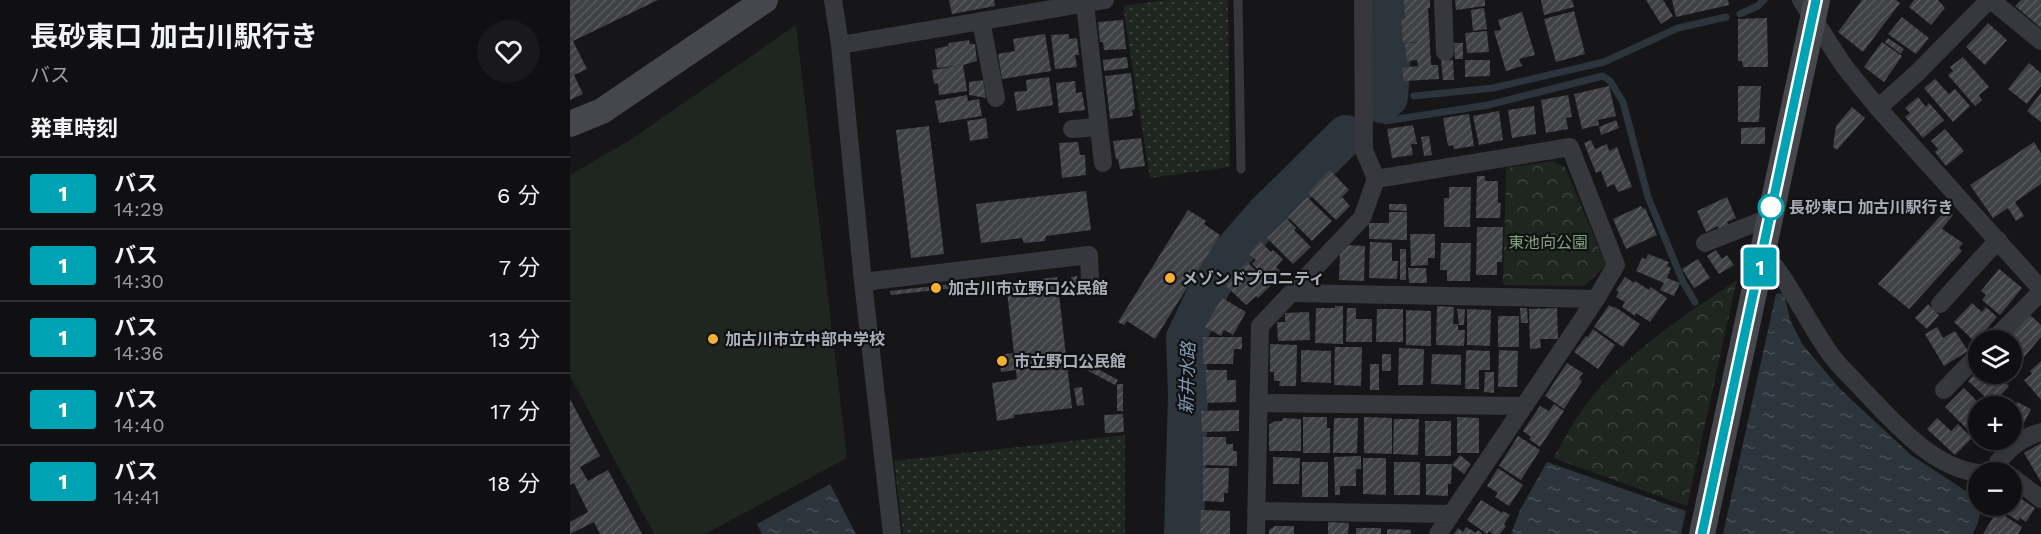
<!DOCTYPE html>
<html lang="ja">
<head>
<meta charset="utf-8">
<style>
	:root { --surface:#101012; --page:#19191b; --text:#f1f3f6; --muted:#9c9d9f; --line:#303032 }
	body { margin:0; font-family:"Work Sans","Noto Sans JP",sans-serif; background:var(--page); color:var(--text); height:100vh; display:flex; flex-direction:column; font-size:22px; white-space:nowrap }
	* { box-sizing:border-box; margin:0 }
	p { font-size:20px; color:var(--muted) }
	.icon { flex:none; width:33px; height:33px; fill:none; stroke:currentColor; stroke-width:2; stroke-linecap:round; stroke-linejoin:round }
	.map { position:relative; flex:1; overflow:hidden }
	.drawer { display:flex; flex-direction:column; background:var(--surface); width:570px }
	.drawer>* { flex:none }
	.badge { padding:0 12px; border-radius:4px; font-size:21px; line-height:39px }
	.controls { position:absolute; left:1398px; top:330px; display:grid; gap:12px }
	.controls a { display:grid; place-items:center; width:54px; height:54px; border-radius:50%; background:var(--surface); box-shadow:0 6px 24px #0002,0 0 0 2px var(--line); font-size:30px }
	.map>.badge { position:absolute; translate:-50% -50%; box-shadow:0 0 0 3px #fff }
	h2 { padding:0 30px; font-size:22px; line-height:54px }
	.round { display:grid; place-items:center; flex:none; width:63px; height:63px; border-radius:32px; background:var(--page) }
	.headline { display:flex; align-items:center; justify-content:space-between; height:102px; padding:0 30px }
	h1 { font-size:28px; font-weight:700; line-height:45px }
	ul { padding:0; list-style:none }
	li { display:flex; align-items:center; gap:18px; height:72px; padding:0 30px; border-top:2px solid var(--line) }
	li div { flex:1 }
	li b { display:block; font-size:22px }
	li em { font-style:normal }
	li .badge { min-width:66px; font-weight:700; text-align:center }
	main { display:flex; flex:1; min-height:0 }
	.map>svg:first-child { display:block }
</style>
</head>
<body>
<main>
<section class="drawer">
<div class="headline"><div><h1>長砂東口 加古川駅行き</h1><p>バス</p></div><a class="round"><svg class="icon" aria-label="heart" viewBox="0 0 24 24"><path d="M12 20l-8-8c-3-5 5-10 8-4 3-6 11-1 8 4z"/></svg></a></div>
<h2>発車時刻</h2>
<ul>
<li><span class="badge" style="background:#00a3b4;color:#fff">1</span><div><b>バス</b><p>14:29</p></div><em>6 分</em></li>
<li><span class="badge" style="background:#00a3b4;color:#fff">1</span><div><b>バス</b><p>14:30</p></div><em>7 分</em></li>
<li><span class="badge" style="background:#00a3b4;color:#fff">1</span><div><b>バス</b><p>14:36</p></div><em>13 分</em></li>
<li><span class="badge" style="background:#00a3b4;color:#fff">1</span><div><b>バス</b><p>14:40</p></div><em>17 分</em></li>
<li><span class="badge" style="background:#00a3b4;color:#fff">1</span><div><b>バス</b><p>14:41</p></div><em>18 分</em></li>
</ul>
</section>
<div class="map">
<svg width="1471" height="534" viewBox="0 0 1471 534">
	<defs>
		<pattern id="grass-dots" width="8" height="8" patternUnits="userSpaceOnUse" patternTransform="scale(1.5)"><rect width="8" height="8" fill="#1e261f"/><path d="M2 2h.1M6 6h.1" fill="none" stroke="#3c433d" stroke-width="1.8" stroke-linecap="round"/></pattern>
		<pattern id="park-crowns" width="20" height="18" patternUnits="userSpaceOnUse" patternTransform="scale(1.5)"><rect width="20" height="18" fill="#1e261f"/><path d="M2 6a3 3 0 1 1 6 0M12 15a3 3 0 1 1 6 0" fill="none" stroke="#3c433d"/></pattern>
		<pattern id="water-ripples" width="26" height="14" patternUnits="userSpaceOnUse" patternTransform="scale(1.5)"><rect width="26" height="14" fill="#2c353c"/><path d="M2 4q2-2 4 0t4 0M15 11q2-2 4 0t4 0" fill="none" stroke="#485056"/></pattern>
		<pattern id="building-hatch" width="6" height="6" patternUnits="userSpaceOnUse" patternTransform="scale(1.5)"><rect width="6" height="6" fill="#404145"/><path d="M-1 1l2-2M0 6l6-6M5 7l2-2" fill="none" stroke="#595a5e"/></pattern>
	</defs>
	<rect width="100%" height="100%" fill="#161618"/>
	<!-- grass -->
	<path fill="url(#grass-dots)" d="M597 0H658L660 167 580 178 553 6Z
		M555 435V534H333L324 461Z"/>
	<!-- park -->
	<path fill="url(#park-crowns)" d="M982 161 995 167 1036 265 1014 286 933 285 936 168Z
		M1167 280 1117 506 983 458C994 441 1003 422 1015 406 1052 356 1116 314 1167 280Z"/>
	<!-- pitch -->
	<path fill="#1e261f" d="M226 25 277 458 135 534H84L0 376V175L60 140Z"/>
	<!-- water -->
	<path fill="url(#water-ripples)" d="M1214 293 1220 320 1233 345 1270 389 1341 455 1408 499V506H1413L1407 525 1403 534H1153L1206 294Z
		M977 462 1116 511 1111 534H941L950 510Z
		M260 484 286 534H192L187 524Z"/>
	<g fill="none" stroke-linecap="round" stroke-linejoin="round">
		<!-- stream -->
		<path stroke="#2c353c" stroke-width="7" d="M1170 14 1188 6 1194 0
			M844 96 923 88 1034 62 1108 28 1156 17
			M811 103 810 112 815 121 918 105 1033 76 1040 81 1053 102 1078 197 1113 282 1125 302"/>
		<!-- river -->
		<path stroke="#2c353c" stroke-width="40" d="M811 103 818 97 821 55 820 0
			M614 534 618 396 616 338 641 285 662 253 696 214 776 135"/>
	</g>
	<!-- building -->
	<path fill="url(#building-hatch)" d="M0 0H88L3 41 17 69 4 75 13 94 0 100Z
		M379 0H424L425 6 382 14Z
		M834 0H860V8H858L861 65H868L869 79 834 81 832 68 848 66 847 60 837 61 835 44 848 42 833 43 831 20 835 19Z
		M885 0H915V6L886 10Z
		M971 0H1002L1004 7 974 15Z
		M1076 0H1093L1103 16 1091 24Z
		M1102 0H1158L1159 5 1106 17Z
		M1292 0H1326L1330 3 1293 52 1268 32Z
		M1344 0H1368L1375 8 1361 25 1339 7Z
		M1451 0H1471V28L1445 6Z
		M914 8 917 29 903 31 901 10Z
		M1004 11 1015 54 986 62 974 19Z
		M952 12 965 55 949 59 952 66 936 71 924 31 931 30 928 20Z
		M1332 17 1359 38 1346 54 1318 34Z
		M1197 18 1198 67H1173L1172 61H1168V19Z
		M553 20 556 49 534 50 533 42H530L528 22Z
		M1418 23 1437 40 1415 65 1396 47Z
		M917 31 919 52 897 53 895 33Z
		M475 34 481 71 432 79 428 54 445 51 443 39Z
		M499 34V39L507 38 509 55H505L507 67 485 69 481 35Z
		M1318 38 1334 49 1331 54 1315 42Z
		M399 40 400 44H405L407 61 393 65 397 91 369 95 368 83 364 84 362 70 387 66 367 68 365 49 378 46 379 43Z
		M1312 42 1332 56 1314 82 1294 67Z
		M884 43H893V59H885Z
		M557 57 558 68 534 71 533 60Z
		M1393 57 1419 87 1409 95 1412 100 1405 106 1378 75 1383 71 1380 67Z
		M871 60H883L884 80H873Z
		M895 60H920V76L895 77Z
		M1459 63 1471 73V86L1457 104 1438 89Z
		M561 73 565 109 562 110 563 116 540 119 535 76Z
		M479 77 483 105 447 111 444 92 457 91 456 80Z
		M1365 79 1379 94 1385 89 1400 106 1383 122 1354 88Z
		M413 80 416 98 399 95V82Z
		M505 81 506 93 512 92 515 110 489 113 486 83Z
		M1039 86 1046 116 1028 120 1029 125 1012 129 1004 94Z
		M1168 86H1191L1189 122H1168Z
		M1471 93V122L1457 111Z
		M397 95 398 101 409 99 412 116 369 123 365 101Z
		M998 95 1002 117 996 118 998 129 976 133 971 100Z
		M1348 97 1356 107 1359 103 1374 120 1353 138 1335 117 1340 113 1335 108Z
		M964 106 966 134 942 138 938 110Z
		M1282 107 1295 118 1267 150 1263 147 1266 126Z
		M929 111 933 140 909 145 903 116Z
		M899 114 904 146 884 149 883 145 878 146 873 118Z
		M416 118 418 138 400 141 397 121Z
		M1046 120 1049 128 1031 135 1029 127Z
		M843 125 847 144H841L843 155 822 158 817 129Z
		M359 126 374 254 341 258 326 130Z
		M1195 127V144H1171V128Z
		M1375 129 1394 151 1376 166 1365 152 1368 149 1361 141Z
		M859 136 862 155 854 156 851 137Z
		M571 138 575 166 550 169 548 159H546L543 141Z
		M1021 140 1025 149 1037 144 1039 151 1047 147 1062 187 1048 192 1044 184 1037 187 1031 171 1026 173 1014 143Z
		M508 142 510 155H515L516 175 492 178 489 143Z
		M1464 142 1471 153V184L1445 202 1454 216 1446 221 1438 208 1423 218 1400 185Z
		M760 170 779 190 772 197 780 206 766 220 738 193Z
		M907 176H915V181H928V203H931L930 218H906Z
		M879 187H901L900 227H874V198H879Z
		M516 191 521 230 476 236 475 241 454 243 452 238 411 243 406 204Z
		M737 197 762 221 742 241 718 217Z
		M1157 197 1166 218 1157 222 1159 226 1149 230 1148 226 1136 232 1127 211Z
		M819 204H836L837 211 819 210Z
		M1071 206 1073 209 1075 208 1087 235 1056 249 1043 219Z
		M618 210 636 221 634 224 650 235 585 339 557 321 554 325 548 322Z
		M1375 211 1383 215 1372 229 1393 243 1389 248 1392 251 1339 309 1308 284Z
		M819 212H837V240L799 239V223H819Z
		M717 219 726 228 724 230 741 247 723 264 697 238Z
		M907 227H933L932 262H927V275H906Z
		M840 234H865V258H858V265L841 266Z
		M690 241 701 252 703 250 713 259 706 267 711 272 701 282 682 264 686 260 679 254Z
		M800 242 822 243V261H828L827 279 799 278Z
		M871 243H901L900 281H877V270H870Z
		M775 245 795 246 794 281 769 280 770 253H772V249L775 250Z
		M830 249H836V280H830Z
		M1146 250 1152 259 1157 255 1164 265 1149 274 1137 256Z
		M1078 254 1099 262 1097 266 1101 268 1097 278 1110 283 1104 296 1090 290 1094 283 1066 271 1072 258 1076 259Z
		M1128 259 1140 278 1124 288 1112 269Z
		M677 262 701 285 688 298 686 296 676 305 655 285Z
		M838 268H856L857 283H839Z
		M1429 269 1452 288 1430 315 1412 300 1416 295 1411 291Z
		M507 276 509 295H503L501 277Z
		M487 277 502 408 444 415V418L427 421 422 383 447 379 446 370 431 372 429 355 444 353 436 283Z
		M1055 277 1064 283 1065 281 1079 290 1081 287 1097 298 1080 322 1066 313 1065 316 1052 307 1055 302 1046 297 1049 292 1046 290Z
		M425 279 427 294 412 295 411 285 321 295 320 291Z
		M652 298 676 312 663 335 654 330 651 336 635 327Z
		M1402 303 1412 312 1416 307 1427 317 1405 342 1384 322Z
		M1358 304 1369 315 1357 329 1345 318Z
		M1039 305 1044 308 1045 307 1070 324 1053 347 1024 327Z
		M765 306H773V344L745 343 746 308H765Z
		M867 306 884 307 883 324H888V330H895L894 346 866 345Z
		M777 308H786V319H802V342H776Z
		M950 308H957L958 323H951Z
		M987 308 988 339H970L971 348 960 349 959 309Z
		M807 309H833V342H806Z
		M887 309H895L894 325H889Z
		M897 309 921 310 920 346 897 345Z
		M836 310 861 311V346L836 345Z
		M739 312 740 340 708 341 707 322H715V313Z
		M1458 313 1471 325V337L1448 364 1442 358V340H1434Z
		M928 316H949V347H928Z
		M1367 327 1373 338 1385 331 1398 351 1374 366 1355 334Z
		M1023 329 1045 345 1028 369 1004 352 1016 336 1018 337Z
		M633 337H672V349H664L663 364H633Z
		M700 344 727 345 726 386H709L710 381H704V372H700Z
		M765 347H792L791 386 764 385Z
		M829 348 854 349 853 385H828Z
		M731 350 761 351V383L731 382Z
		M896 350 920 351V370H909V389H895Z
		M929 350 948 351 947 387H928Z
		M812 354H821V371H812Z
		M862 354 891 355V385L861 384Z
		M1471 361V400L1454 380 1462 374 1460 371Z
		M515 362 548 380 545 385 513 368Z
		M997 363 1013 373 1009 378 1012 381 994 409 975 396Z
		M800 364H809V390H800Z
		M636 370H657V380H666V402L637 403Z
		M1408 370V374H1432L1435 376 1432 379 1439 386 1423 404 1398 381Z
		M915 372H924V393L914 392Z
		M547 384H553V411H547Z
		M512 387 514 405 507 406 504 388Z
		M1394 388 1412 406H1408V431L1404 436 1375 407Z
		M0 399 30 456 10 467 18 481 38 470 72 534H30L24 522 0 534V522L18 512 4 483 0 485Z
		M1447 402 1461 409 1452 427 1445 424 1442 430V406L1444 408Z
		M984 404 994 411 970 447 959 439 961 437 953 431 970 406 979 411Z
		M669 410V431L632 432 631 411Z
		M553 414 554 432 535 433 534 415Z
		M733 417H757V428H760V453H733Z
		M794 417 822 418V454L794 453Z
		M887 417 909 418V453H887Z
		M713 418 731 419V451H699V425L705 421H712Z
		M764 418H788L787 453H763Z
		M1367 418 1381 431 1388 424 1402 438 1385 455 1357 429Z
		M824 419H849L848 455 823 454Z
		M855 421H881V456H855Z
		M948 436 970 450 951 480 929 466Z
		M633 437H656V444H663V451H667V466L633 465Z
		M1471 443V482L1454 453Z
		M890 455 901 464 894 474 882 465Z
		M791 456V469H786V486H770V495H765L764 457Z
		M703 457 730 458 729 484H703Z
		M793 458H816V495L793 494Z
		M732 462H758V497H732Z
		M824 462H850V495H824Z
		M856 464H882L881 484H878V496L856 495Z
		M633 468H659L658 493H654V502L633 501Z
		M928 468 953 485 939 506 925 497 928 493 917 486Z
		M1442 493 1465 508 1456 522 1450 518 1448 521 1431 510 1434 506H1442Z
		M911 500 932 513 933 511 940 515 934 524 936 526 930 534H923L919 531 917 534 897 520Z
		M631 510 660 511V534H630Z
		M1427 511 1452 527 1448 534H1413Z
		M758 522 779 523 778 534H758Z
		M705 526H724V534H699V530Z
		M896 527 906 533 908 530 913 534H884L888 528 893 532Z
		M786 528H811V534H786Z
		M817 529 841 530V534H817Z"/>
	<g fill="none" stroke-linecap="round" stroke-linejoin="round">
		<!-- lane -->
		<path stroke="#37383d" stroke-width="9" d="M668 0 671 169"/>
		<!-- street -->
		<path stroke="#37383d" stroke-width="18" d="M263 0 270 45 293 282 322 534
			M873 0 875 52
			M1231 0 1274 66 1308 108 1471 289
			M1421 0 1471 41
			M515 4 533 163
			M411 21 426 98
			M270 45 535 0
			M1308 108 1347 73 1419 0
			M502 129 529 127
			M806 179 1000 147 1046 265 1026 299 868 534
			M1135 243 1198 218
			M1193 252C1222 284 1238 325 1264 359 1272 369 1283 379 1292 389 1323 421 1361 467 1408 473
			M293 282 519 255 520 280
			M723 293 1026 299
			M1370 304 1428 240
			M1423 340 1471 292
			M1374 390 1408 355
			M689 403 953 406
			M1428 462C1441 447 1451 438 1471 432
			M1442 477 1471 499
			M686 511 881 514
			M686 534 690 326 792 218 806 179 794 150 793 0"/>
		<!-- secondary -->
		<path stroke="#45474d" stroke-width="26" d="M0 124 32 111 195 0
			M1132 534 1247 0"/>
	</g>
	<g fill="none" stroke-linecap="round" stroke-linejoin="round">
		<!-- line casing -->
		<g stroke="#fff" stroke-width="14">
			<path id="line" d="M1132 534 1246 0"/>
		</g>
		<!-- line -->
		<use href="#line" stroke="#00a3b4" stroke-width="9"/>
	</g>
	<!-- markers -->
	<circle fill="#fff" stroke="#00a3b4" stroke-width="3" cx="1201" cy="207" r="12"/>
	<g fill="#f2b134" stroke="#111113" stroke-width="2">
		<circle cx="600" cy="278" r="6"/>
		<circle cx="366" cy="288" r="6"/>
		<circle cx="143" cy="339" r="6"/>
		<circle cx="432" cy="361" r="6"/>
	</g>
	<g text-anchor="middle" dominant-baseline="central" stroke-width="4.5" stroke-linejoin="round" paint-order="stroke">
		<!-- stop labels -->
		<g font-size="16" font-weight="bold" fill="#a8adb8" stroke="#111113" text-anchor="start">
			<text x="1219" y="207">長砂東口 加古川駅行き</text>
		</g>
		<!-- park labels -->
		<g font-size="16" fill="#7fa381" stroke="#111113">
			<text x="978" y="242">東池向公園</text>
		</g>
		<!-- poi labels -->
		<g font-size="16" font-weight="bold" fill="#a8adb8" stroke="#111113" text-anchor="start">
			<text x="612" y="278">メゾンドプロニティ</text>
			<text x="378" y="288">加古川市立野口公民館</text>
			<text x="155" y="339">加古川市立中部中学校</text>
			<text x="444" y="361">市立野口公民館</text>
		</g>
		<!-- water labels -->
		<g font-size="18" font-style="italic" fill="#7f9bb3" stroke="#111113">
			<text transform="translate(617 378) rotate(-88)">新井水路</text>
		</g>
	</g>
</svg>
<div class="controls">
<a><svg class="icon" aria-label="layers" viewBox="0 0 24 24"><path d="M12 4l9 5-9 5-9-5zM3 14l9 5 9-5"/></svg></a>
<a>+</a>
<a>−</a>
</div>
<b class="badge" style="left:1190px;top:267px;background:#00a3b4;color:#fff">1</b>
</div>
</main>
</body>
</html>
